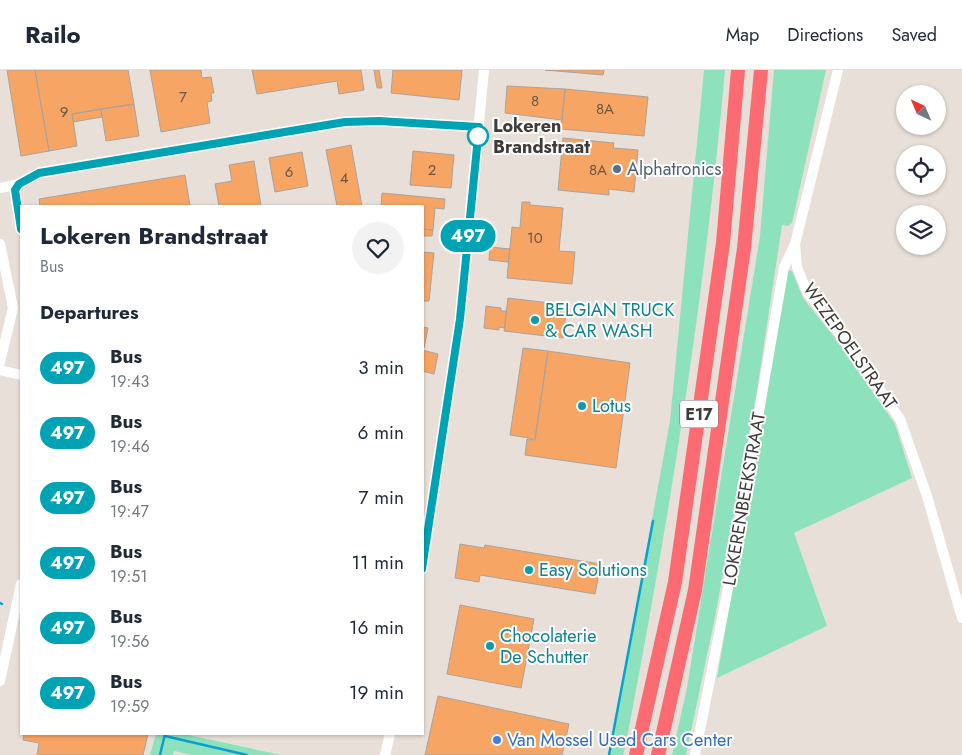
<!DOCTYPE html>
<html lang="en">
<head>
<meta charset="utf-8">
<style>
	:root { --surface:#fff; --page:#f2f2f3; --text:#1f2937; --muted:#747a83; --line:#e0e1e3 }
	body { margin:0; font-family:Jost,sans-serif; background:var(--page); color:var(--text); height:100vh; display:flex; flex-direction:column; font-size:19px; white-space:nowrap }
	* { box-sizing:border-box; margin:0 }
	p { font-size:16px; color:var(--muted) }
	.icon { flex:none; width:28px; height:28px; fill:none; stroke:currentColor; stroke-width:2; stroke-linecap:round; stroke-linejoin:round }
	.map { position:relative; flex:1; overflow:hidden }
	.panel { position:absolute; left:20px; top:135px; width:404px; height:530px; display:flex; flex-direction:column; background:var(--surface); border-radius:0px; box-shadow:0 1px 4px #0004 }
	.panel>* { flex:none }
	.badge { padding:0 10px; border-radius:16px; font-size:18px; line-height:32px }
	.needle { width:32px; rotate:316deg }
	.tools { position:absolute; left:896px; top:15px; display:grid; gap:10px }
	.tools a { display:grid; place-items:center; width:50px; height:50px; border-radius:50%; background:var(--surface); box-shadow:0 1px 4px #0004; font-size:25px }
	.map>.badge { position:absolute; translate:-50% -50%; box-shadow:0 0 0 2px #fff }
	h2 { padding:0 20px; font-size:19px; line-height:45px }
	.round { display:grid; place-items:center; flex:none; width:52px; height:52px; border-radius:26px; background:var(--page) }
	.headline { display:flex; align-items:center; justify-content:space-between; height:85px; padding:0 20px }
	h1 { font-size:24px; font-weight:700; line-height:38px }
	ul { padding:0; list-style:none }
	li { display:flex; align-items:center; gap:15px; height:65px; padding:0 20px }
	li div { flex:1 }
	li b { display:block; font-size:19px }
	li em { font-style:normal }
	li .badge { min-width:55px; font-weight:700; text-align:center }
	header { display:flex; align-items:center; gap:30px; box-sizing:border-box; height:70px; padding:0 25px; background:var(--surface); border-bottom:1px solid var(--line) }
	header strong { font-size:24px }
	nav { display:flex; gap:28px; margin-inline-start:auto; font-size:18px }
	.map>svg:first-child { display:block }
</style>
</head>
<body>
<header>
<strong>Railo</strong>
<nav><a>Map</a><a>Directions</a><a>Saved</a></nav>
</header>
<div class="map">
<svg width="962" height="685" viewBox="0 0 962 685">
	<rect width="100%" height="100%" fill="#e8e0d8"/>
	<!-- green -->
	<path fill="#8de1bc" d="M704 0H725C705 226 669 450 626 673L623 685H609L670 351Z
		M774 0H826L792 153 788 156 782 155 757 321 714 552 686 685H672L687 618 760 166Z
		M788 200 792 201 803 228 832 264 895 354 912 408 794 463 827 556 717 608Z
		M156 664H184L281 685H192L174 681 173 685H150Z"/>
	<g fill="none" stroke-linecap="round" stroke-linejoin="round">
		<!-- stream -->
		<path stroke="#09a1cf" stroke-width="2.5" d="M0 533 2 534
			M165 666 247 685
			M160 685 165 664
			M609 685 653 451"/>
	</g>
	<!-- building -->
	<path fill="#f7a564" stroke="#aba29c" d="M7 0H35L49 81 21 86Z
		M35 0H128L134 34 72 44 77 76 49 81Z
		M150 0H201L202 8 211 7 214 23H211L212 31 207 32 210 53 161 62Z
		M252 0H361L364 20 339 24 337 11 257 24Z
		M374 0H379L382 18H377Z
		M393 0H462L459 30 391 23Z
		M545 0H604L603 5Z
		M507 16 565 19 562 50 505 43Z
		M565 19 648 27 644 66 561 59Z
		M134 34 139 66 106 71 101 39Z
		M101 39 102 47 73 52 72 44Z
		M563 68 614 73 613 78 638 80 634 122 609 119V125L558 120Z
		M351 75 362 136H337L326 80Z
		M413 81 454 85 451 118 410 115Z
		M302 82 308 116 275 122 269 88Z
		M254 91 261 136H219L215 114 232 111 229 95Z
		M185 105 190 136H40L39 129Z
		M382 123 445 129 444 139 435 138 433 160 422 159V136H381Z
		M522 132H530V135L563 138 559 181 575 182 572 214 507 208 512 157 520 158Z
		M422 159 433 160 432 166H422Z
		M490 177 510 179 508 192 489 190Z
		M422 182 434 183 429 231H422Z
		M508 228 567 235 563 268 504 261Z
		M486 236 501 238V241H506L505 258 499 257V260L484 258Z
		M422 257 428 258 424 278 422 277Z
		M523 278 548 281 535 369 510 365Z
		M422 280 438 284 434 304 422 301Z
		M548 281 630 293 616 398 525 385 527 369 535 370Z
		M460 474 484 478 485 475 600 494 603 497 602 504 599 503 595 524 480 505 479 512 455 508Z
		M460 535 534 549 521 618 447 604Z
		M438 626 569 654 562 685H425Z
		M24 664H148L143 685H37L39 673 23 670Z"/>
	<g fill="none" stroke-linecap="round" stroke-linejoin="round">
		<!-- minor -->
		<path stroke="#fff" stroke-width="10" d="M838 0 795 174 797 197 807 222 857 286 900 349 927 426 962 548
			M0 118 19 114
			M21 160 15 120 19 114 39 103 345 52 379 51 479 57
			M0 174 13 238 0 292
			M0 300 21 305
			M422 499 460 249 484 0
			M0 611 21 514
			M385 685 390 664
			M695 685 732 498 784 197 795 174"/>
		<!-- highway -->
		<path stroke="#fc6b72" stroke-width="14" d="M636 685 675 512 723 173 738 0
			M658 685 695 520 744 178 761 0"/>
	</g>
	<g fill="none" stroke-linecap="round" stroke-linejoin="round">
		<!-- line casing -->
		<g stroke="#fff" stroke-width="11">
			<path id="line" d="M21 159 15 120 19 114 39 103 345 52 379 51 479 57 460 249 422 499"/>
		</g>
		<!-- line -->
		<use href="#line" stroke="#00a3b4" stroke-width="8"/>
	</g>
	<!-- markers -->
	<circle fill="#fff" stroke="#00a3b4" stroke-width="2.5" cx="478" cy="66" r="10"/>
	<circle fill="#5c6f8a" stroke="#fff" stroke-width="2" cx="617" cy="99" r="5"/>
	<g fill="#0f9aa8" stroke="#fff" stroke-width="2">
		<circle cx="535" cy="250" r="5"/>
		<circle cx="582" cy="336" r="5"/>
		<circle cx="529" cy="500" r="5"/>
		<circle cx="490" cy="576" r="5"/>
	</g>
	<circle fill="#3f7fe0" stroke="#fff" stroke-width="2" cx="497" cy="670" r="5"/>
	<g text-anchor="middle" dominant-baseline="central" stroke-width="4" stroke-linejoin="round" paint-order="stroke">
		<!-- number labels -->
		<g font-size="15" fill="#6c5643">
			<text x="183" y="27">7</text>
			<text x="535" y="31">8</text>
			<text x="605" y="39">8A</text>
			<text x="64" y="42">9</text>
			<text x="432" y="100">2</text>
			<text x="598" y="100">8A</text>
			<text x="289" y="102">6</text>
			<text x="344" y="108">4</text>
			<text x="535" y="168">10</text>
		</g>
		<!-- shield labels -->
		<rect fill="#fff" stroke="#787674" stroke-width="1" x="680" y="330.5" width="38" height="27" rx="4"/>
		<g font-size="16" font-weight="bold" fill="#3e3b38">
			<text x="699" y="344">E17</text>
		</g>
		<!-- stop labels -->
		<g font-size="18" font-weight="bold" fill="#3e3b38" stroke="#fff" text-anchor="start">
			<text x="493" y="56">Lokeren<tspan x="493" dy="21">Brandstraat</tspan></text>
		</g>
		<!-- service labels -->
		<g font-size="18" fill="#4e5e75" stroke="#fff" text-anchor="start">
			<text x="627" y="99">Alphatronics</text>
		</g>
		<!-- culture labels -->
		<g font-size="18" fill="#0d838f" stroke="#fff" text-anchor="start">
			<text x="545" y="240">BELGIAN TRUCK<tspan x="545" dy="21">&amp; CAR WASH</tspan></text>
			<text x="592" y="336">Lotus</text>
			<text x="539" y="500">Easy Solutions</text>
			<text x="500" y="566">Chocolaterie<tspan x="500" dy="21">De Schutter</tspan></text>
		</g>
		<!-- street labels -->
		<g font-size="18" fill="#3e3b38" stroke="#fff">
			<text transform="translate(850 276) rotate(55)">WEZEPOELSTRAAT</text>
			<text transform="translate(744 429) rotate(-80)">LOKERENBEEKSTRAAT</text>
		</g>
		<!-- shop labels -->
		<g font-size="18" fill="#366cbe" stroke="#fff" text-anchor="start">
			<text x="507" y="670">Van Mossel Used Cars Center</text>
		</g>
	</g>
</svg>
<div class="tools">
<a><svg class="needle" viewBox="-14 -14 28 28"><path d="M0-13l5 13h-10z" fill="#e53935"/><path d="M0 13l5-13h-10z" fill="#747a83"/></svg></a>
<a><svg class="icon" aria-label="locate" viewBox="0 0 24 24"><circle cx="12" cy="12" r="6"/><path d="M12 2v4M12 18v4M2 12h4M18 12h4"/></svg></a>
<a><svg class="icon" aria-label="layers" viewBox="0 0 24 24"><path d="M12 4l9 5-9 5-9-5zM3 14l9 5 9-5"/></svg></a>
</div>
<b class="badge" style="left:468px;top:166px;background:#00a3b4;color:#fff">497</b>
<section class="panel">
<div class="headline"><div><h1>Lokeren Brandstraat</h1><p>Bus</p></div><a class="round"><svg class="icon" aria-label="heart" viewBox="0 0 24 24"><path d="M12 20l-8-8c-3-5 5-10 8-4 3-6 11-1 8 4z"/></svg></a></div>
<h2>Departures</h2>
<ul>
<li><span class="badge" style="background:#00a3b4;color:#fff">497</span><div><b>Bus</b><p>19:43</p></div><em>3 min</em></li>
<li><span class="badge" style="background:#00a3b4;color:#fff">497</span><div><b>Bus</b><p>19:46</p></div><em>6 min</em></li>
<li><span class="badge" style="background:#00a3b4;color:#fff">497</span><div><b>Bus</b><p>19:47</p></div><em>7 min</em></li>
<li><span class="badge" style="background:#00a3b4;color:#fff">497</span><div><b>Bus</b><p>19:51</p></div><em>11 min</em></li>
<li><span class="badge" style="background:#00a3b4;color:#fff">497</span><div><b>Bus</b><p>19:56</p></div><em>16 min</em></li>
<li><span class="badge" style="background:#00a3b4;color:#fff">497</span><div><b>Bus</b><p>19:59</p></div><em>19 min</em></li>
</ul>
</section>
</div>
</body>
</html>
